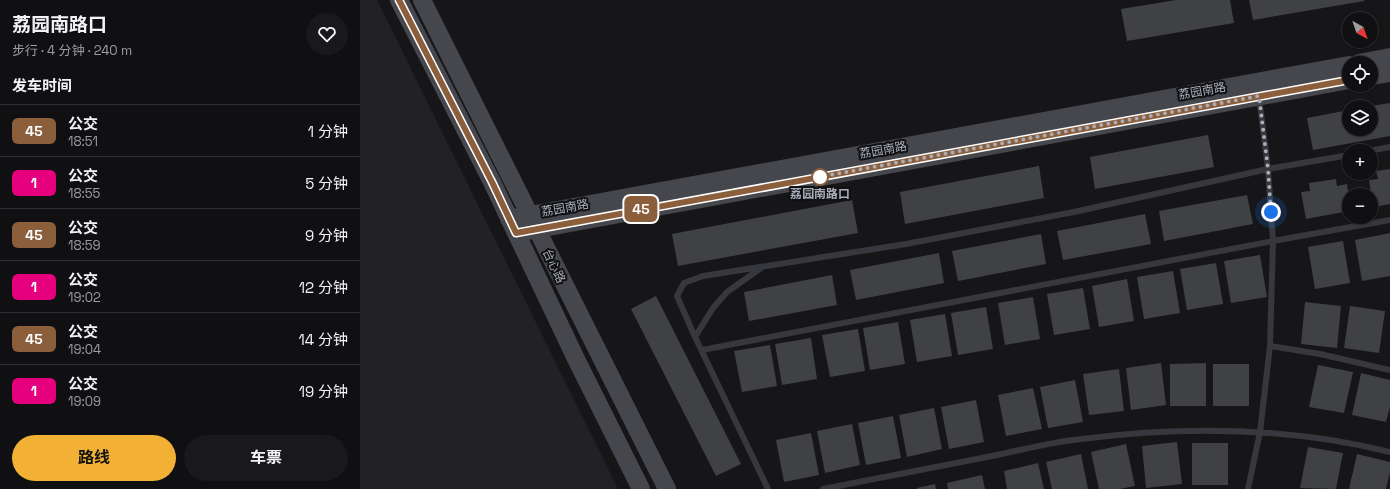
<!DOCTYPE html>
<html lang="zh">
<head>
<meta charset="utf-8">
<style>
	:root { --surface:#101012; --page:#19191b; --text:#f1f3f6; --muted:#9c9d9f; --line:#303032; --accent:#f2b134 }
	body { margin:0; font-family:"Space Grotesk","Noto Sans SC",sans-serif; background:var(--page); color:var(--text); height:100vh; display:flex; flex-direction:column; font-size:15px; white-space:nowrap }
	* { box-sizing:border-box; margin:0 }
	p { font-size:13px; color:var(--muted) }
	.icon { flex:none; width:22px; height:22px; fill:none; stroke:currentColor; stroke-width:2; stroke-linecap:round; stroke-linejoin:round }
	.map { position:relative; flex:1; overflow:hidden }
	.sheet { display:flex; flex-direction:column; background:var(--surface); width:360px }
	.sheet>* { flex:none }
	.badge { padding:0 8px; border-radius:6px; font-size:14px; line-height:26px }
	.needle { width:26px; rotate:140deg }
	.buttons { position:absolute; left:982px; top:12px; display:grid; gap:8px }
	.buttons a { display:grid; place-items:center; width:36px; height:36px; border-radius:50%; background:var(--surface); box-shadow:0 1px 3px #0004,0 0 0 1px var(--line); font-size:20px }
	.you { position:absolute; width:20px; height:20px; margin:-10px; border:3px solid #fff; border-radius:50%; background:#1a73e8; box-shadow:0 0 0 6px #1a73e833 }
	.map>.badge { position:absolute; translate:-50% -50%; box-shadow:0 0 0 2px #fff }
	h2 { padding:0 12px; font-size:15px; line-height:36px }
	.round { display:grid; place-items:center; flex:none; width:42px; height:42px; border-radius:21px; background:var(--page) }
	.summary { display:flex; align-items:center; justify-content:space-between; height:68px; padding:0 12px }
	h1 { font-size:19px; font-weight:700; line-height:30px }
	.action { display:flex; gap:8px; margin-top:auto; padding:8px 12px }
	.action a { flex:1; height:46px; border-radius:24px; background:var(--accent); color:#111; font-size:16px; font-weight:700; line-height:46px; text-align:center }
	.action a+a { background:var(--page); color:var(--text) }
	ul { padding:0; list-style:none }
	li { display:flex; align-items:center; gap:12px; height:52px; padding:0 12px; border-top:1px solid var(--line) }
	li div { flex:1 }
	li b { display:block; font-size:15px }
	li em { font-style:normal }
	li .badge { min-width:44px; font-weight:700; text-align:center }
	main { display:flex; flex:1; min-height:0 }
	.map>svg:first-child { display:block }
</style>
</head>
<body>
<main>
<section class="sheet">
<div class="summary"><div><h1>荔园南路口</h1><p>步行 · 4 分钟 · 240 m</p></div><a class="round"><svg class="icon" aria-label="heart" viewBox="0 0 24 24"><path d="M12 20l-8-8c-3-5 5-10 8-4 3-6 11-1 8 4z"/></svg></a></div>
<h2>发车时间</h2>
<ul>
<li><span class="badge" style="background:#8b5e3c;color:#fff">45</span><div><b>公交</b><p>18:51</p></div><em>1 分钟</em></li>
<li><span class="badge" style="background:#e6007e;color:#fff">1</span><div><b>公交</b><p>18:55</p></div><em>5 分钟</em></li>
<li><span class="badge" style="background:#8b5e3c;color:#fff">45</span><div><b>公交</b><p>18:59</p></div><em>9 分钟</em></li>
<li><span class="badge" style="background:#e6007e;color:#fff">1</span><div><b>公交</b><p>19:02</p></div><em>12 分钟</em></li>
<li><span class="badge" style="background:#8b5e3c;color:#fff">45</span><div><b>公交</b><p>19:04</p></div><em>14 分钟</em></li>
<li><span class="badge" style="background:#e6007e;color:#fff">1</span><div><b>公交</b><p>19:09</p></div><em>19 分钟</em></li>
</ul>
<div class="action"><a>路线</a><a>车票</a></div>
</section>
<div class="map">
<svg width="1030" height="489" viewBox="0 0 1030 489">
	<rect width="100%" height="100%" fill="#161618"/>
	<!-- built -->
	<path fill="#222225" d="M0 0H17L258 489H0Z"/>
	<!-- building -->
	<path fill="#404145" d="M816 0H870L874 23 767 41 761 9Z
		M889 0H1004V1L893 20Z
		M1030 103V136L953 150 947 118 989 110V129H1011V106Z
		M848 135 854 167 735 189 730 157Z
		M679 166 684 198 545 224 540 192Z
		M1030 169V204L1013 207 1009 180 1018 179 1016 171Z
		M976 179 977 186 987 184 989 199V211L946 219 941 192 950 191 949 183Z
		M887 195 893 224 804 241 799 211Z
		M492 200 498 233 318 266 312 234Z
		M785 214 791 244 703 260 697 231Z
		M1030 233V276L1002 281 995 240Z
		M681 234 686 264 598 281 592 251Z
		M983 241 990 283 955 289 948 247Z
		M579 253 584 283 496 300 490 270Z
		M900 255 907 297 871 303 864 261Z
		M856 263 863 304 827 310 820 269Z
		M813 271 820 313 784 319 777 277Z
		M472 275 477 305 389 321 384 292Z
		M767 279 774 321 739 327 732 286Z
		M723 288 730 329 694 335 687 294Z
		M296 296 381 464 356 476 271 309Z
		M673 297 680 339 645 345 638 303Z
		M945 302 981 306 977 348 941 344Z
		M990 306 1025 311 1019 353 984 348Z
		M626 307 633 349 598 355 591 313Z
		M585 314 592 356 557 362 550 320Z
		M538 322 545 364 510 370 503 328Z
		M498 329 505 371 470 377 462 335Z
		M451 338 457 379 422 385 415 344Z
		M410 345 417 386 382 392 374 351Z
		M801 363 806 405 771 410 766 368Z
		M846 363V406H810V364Z
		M853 364H889V406H853Z
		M958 365 993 372 984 413 949 407Z
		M759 369 764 411 729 415 723 374Z
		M1001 373 1030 380V407L1026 422 992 415Z
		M715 380 723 422 688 428 680 387Z
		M673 388 682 429 646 436 638 395Z
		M616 400 624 442 589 449 581 407Z
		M574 408 582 449 547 457 539 415Z
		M533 416 541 458 506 465 498 423Z
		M492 424 500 465 465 473 457 431Z
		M451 433 459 475 424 482 416 440Z
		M817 442 822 484 786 488 782 446Z
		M832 443H868V485H832Z
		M766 444 775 486 760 489H739L731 452Z
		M948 447 983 453 976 489 940 488Z
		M721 454 728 489H692L686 462Z
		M997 454 1030 462V472L1026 489H989Z
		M678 463 684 489H647L644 471Z
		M622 475 625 489H588L587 483Z
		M575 484 576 489H557V488Z"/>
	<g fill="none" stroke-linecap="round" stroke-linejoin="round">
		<!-- lane -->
		<path stroke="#37383d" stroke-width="6" d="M1009 151 1030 147
			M335 337 353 308 367 292 401 268
			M910 346 960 354 1030 370
			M342 350 913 241 1030 220
			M408 489 335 337 317 296 324 283 343 276 546 244 714 212 908 169 989 155
			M463 489C520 478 576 467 632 456 662 450 691 442 721 439 823 426 929 427 1030 452
			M888 489 900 432 910 346 913 241 908 169 899 97"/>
		<!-- secondary -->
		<path stroke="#45474d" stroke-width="18" d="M39 0 132 182 217 361 281 489
			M62 0 307 489
			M999 63 1030 57
			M1011 76 1030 73
			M149 219 989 65
			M156 233 989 80"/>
	</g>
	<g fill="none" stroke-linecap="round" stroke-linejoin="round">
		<!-- line casing -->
		<g stroke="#fff" stroke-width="9">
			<path id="line" d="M39 0 132 182 156 233 989 80"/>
		</g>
		<!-- line -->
		<use href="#line" stroke="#8b5e3c" stroke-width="6"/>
		<!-- walk -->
		<path stroke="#a8adb8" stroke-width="4" stroke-dasharray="0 7.2" d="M460 177H459L899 96 908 169 911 212"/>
	</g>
	<!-- markers -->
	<circle fill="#fff" stroke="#8b5e3c" stroke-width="2" cx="460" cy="177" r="8"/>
	<g text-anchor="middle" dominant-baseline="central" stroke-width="4" stroke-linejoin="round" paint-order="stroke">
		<!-- street labels -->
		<g font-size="12" fill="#a8adb8" stroke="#111113">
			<text transform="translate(842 91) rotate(-10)">荔园南路</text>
			<text transform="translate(523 150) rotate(-10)">荔园南路</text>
			<text transform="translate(205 208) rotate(-10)">荔园南路</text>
			<text transform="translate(194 266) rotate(64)">台心路</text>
		</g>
		<!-- stop labels -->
		<g font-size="12" font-weight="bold" fill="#a8adb8" stroke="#111113">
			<text x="460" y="194">荔园南路口</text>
		</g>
	</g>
</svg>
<div class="buttons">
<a><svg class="needle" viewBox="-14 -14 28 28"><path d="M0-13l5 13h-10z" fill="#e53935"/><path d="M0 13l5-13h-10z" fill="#9c9d9f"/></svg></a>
<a><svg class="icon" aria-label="locate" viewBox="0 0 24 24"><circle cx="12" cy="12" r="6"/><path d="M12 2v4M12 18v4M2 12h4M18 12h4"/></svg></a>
<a><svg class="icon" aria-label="layers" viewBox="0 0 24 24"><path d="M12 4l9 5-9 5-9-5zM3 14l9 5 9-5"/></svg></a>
<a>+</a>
<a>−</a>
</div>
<div class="you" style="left:911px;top:212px"></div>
<b class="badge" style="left:281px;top:209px;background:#8b5e3c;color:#fff">45</b>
</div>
</main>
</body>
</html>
